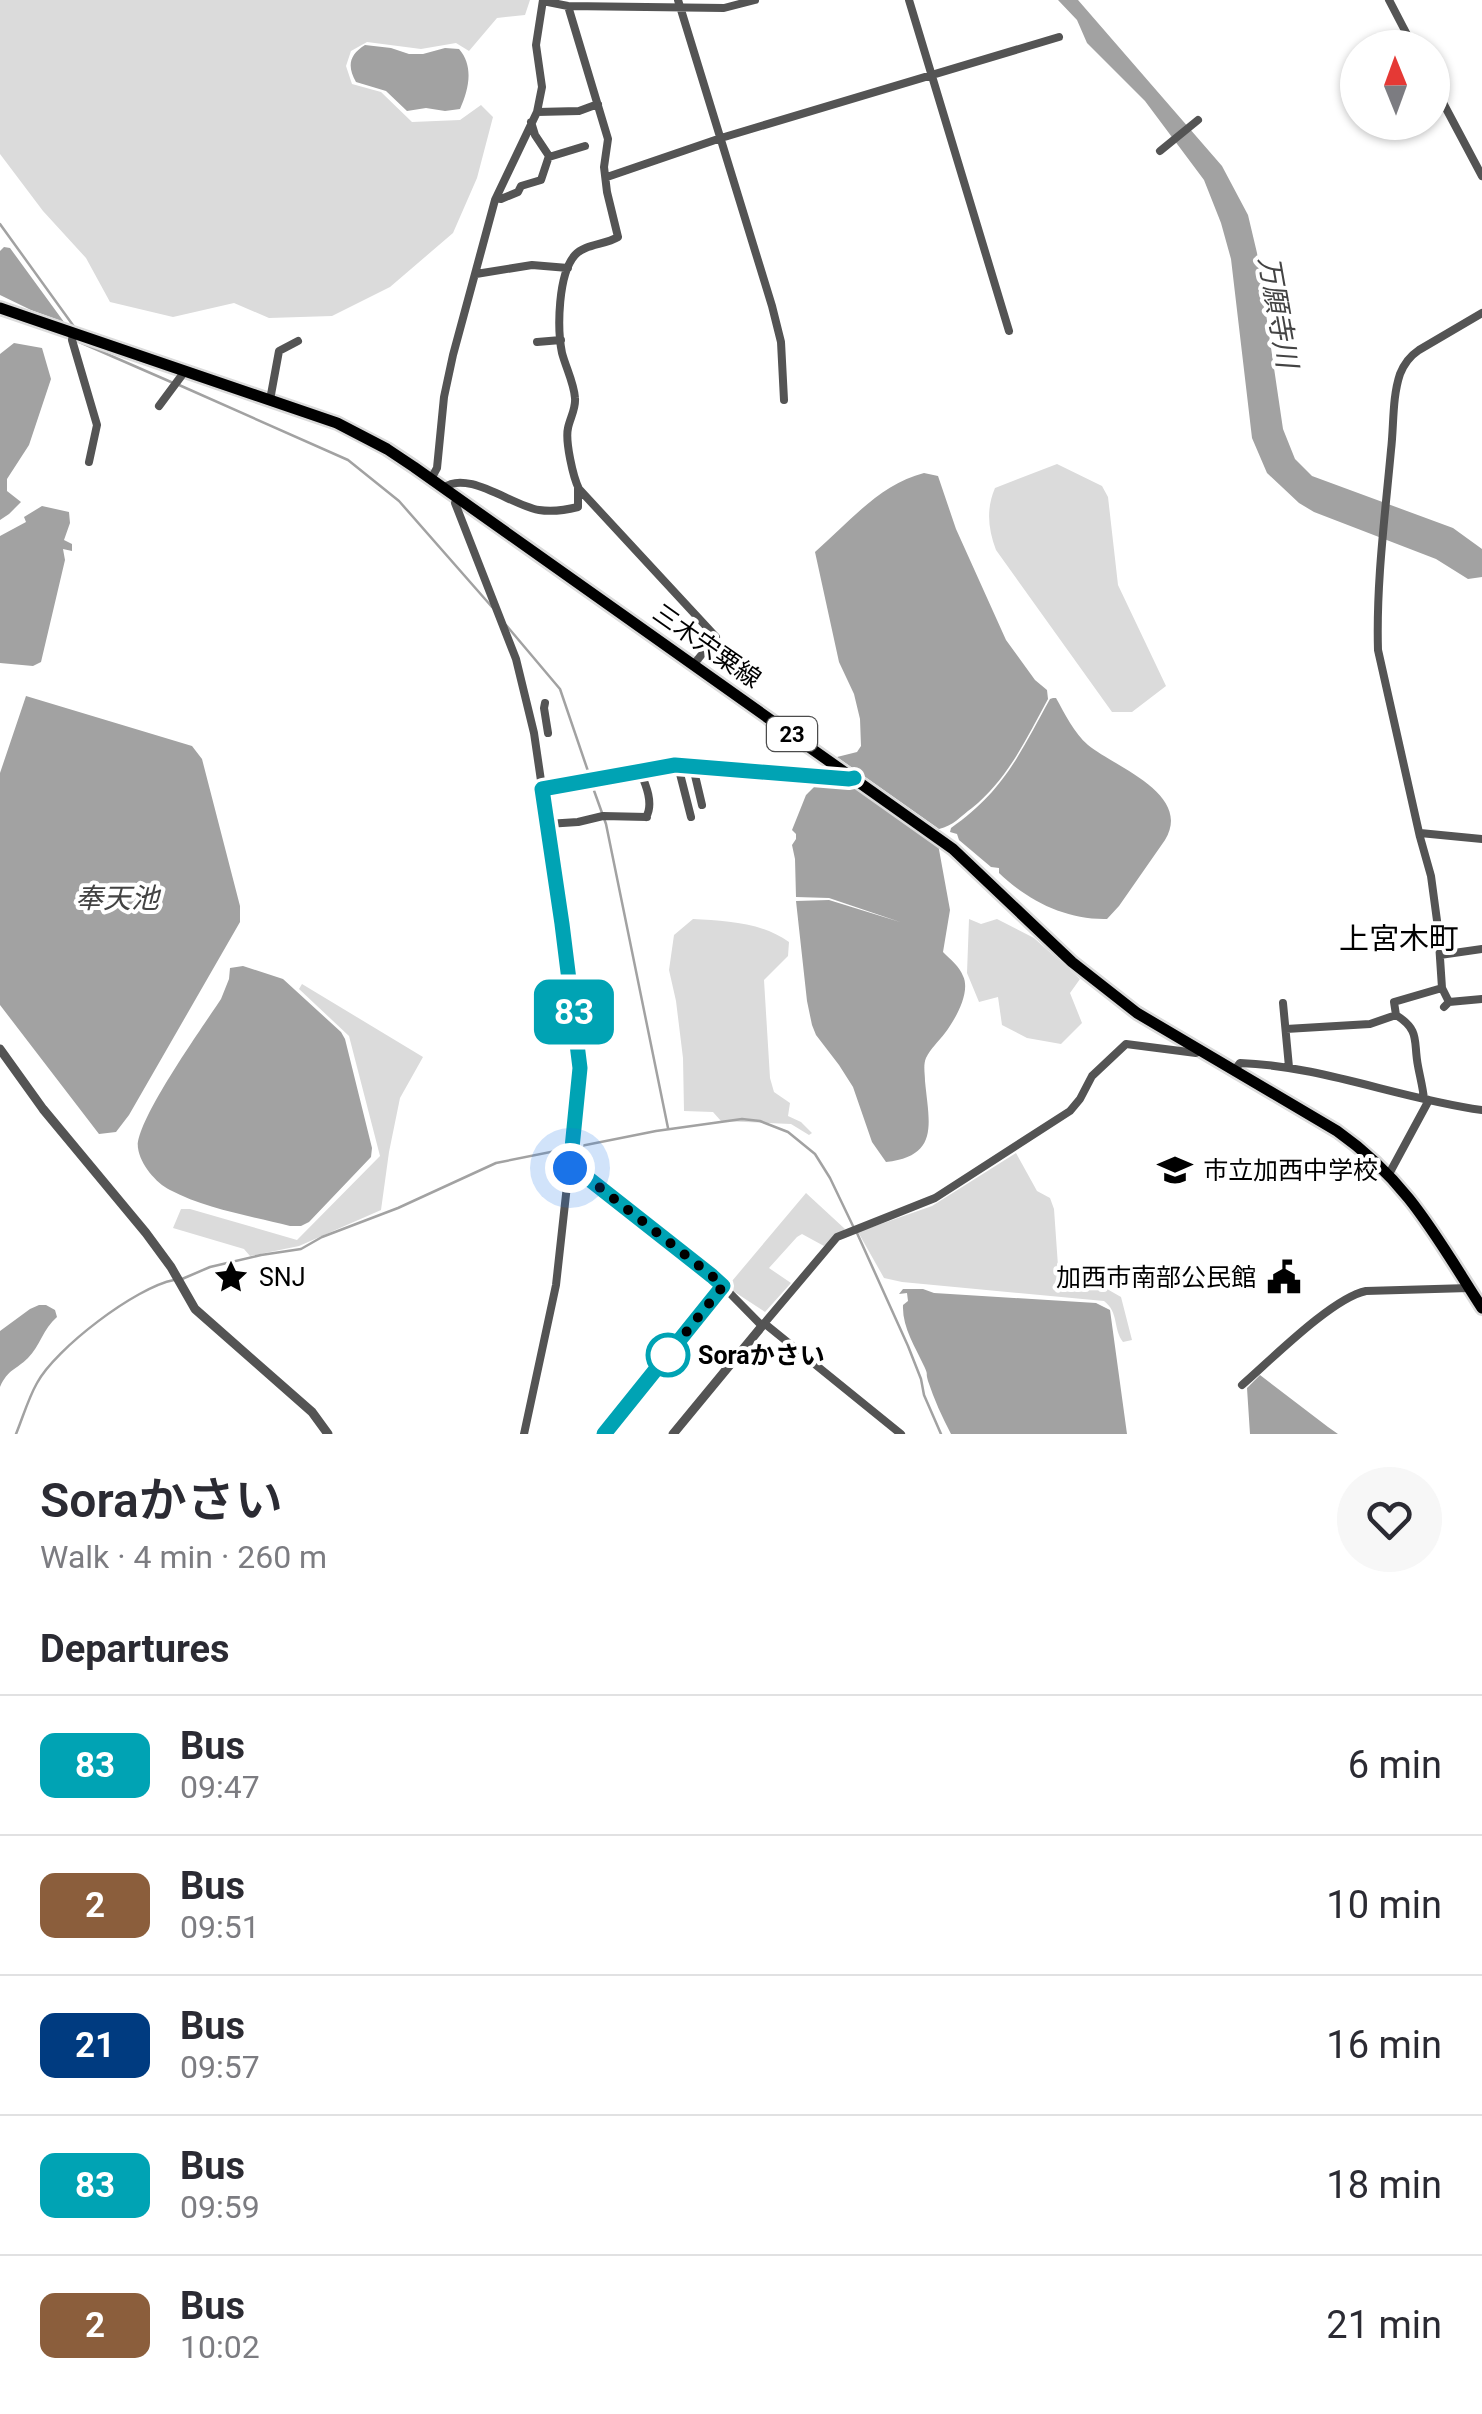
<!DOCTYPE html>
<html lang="en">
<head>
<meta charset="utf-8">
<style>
	:root { --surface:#fff; --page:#f7f7f7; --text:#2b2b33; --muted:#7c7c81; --line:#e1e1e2 }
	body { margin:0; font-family:Roboto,"Noto Sans JP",sans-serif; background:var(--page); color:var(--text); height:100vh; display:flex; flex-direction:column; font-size:38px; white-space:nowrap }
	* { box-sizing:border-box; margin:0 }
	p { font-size:32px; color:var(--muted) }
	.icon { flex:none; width:55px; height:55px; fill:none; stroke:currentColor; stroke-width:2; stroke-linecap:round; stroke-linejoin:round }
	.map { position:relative; height:1434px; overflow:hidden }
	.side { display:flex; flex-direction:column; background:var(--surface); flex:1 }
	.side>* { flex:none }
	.badge { padding:0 20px; border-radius:15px; font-size:35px; line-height:65px }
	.needle { width:65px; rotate:359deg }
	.fabs { position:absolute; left:1340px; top:30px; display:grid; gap:20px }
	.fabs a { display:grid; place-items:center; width:110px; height:110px; border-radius:50%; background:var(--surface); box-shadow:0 2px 8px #0004; font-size:50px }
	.you { position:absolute; width:50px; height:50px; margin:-25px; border:8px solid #fff; border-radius:50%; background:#1a73e8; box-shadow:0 0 0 15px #1a73e833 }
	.map>.badge { position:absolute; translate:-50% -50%; box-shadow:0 0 0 5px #fff }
	h2 { padding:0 40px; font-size:38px; line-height:90px }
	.round { display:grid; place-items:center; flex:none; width:105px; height:105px; border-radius:52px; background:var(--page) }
	.overview { display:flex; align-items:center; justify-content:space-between; height:170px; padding:0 40px }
	h1 { font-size:48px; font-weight:600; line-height:75px }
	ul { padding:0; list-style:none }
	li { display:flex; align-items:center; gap:30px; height:140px; padding:0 40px; border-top:2px solid var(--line) }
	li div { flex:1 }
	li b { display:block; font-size:38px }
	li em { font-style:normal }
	li .badge { min-width:110px; font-weight:700; text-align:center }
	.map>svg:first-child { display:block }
</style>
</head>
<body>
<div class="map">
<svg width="1482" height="1434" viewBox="0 0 1482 1434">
	<rect width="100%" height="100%" fill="#fff"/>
	<!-- green -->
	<path fill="#dbdbdb" d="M0 0H530L525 15 497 18 469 51 456 43 421 49 367 42 351 51 346 66 352 84 381 92 412 122 460 120 481 105 493 117 477 178 453 233 390 287 332 316 269 318 234 303 173 317 110 302 86 258 43 211 0 154Z
		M1057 464 1102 486 1108 497 1118 585 1166 686 1132 712H1112L996 550C988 529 986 509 995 488Z
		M693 919C726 921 761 922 789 942L788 956 764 980 770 1078 774 1092 790 1103 788 1116 801 1122 812 1133 809 1135 791 1124 721 1121 713 1112 684 1111 683 1058 676 1001 669 970 674 935Z
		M969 919 981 924 997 919 1034 938 1080 979 1070 993 1082 1023 1061 1044 1027 1038 1002 1025 998 997 979 1002 967 973Z
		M302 984 423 1057 400 1098 389 1152 381 1210 299 1246 250 1256 244 1249 173 1228 181 1209H190L297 1240 380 1156 349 1036 299 989Z
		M1016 1153 1037 1191 1050 1198 1054 1209 1058 1266 1072 1269 1121 1297 1132 1340 1123 1342C1113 1329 1119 1312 1104 1301L902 1282 884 1278 858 1232 932 1206Z
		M806 1193 845 1229 824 1246 802 1234 797 1237 769 1268 791 1283 765 1312 727 1287Z"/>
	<!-- water -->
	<path fill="#a2a2a2" d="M1058 0H1078L1222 166 1248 215 1257 253 1283 429 1295 459 1312 476 1453 528 1482 549V577L1468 579 1436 559 1314 512 1299 503 1267 473 1252 438 1231 259 1221 223 1204 180 1145 101 1087 43 1077 20Z
		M365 45 391 48 409 54H423L445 48 459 49C474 66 469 89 460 109L445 111 426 108 407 111 386 91 356 82C347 66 349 55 365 45Z
		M4 247 10 248 64 322 31 310 0 295V251Z
		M14 343 42 348 51 379 29 445 7 479V491L21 502 9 514 0 520V354Z
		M924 473 938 476 956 529 1006 640 1035 680 1047 690 1048 699C1026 739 1008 779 972 808 961 816 953 826 939 829L837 757 857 752 861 746 860 719 854 694 839 662 815 552C848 523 880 484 924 473Z
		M42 506 69 512 70 523 64 540 72 544V551L63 549 65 560 41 662 33 666 0 663V536L26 522 24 517Z
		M26 696 192 746 202 759 240 906V922L129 1115 116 1132 99 1134 0 1005V773Z
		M1053 698H1056C1065 714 1074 733 1088 745 1115 767 1193 794 1165 840L1119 906 1107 919C1066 920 1028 901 999 873V868L991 867 959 840 957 834 950 832 951 828C1004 791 1020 753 1050 699Z
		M820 781 850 784 938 844 950 910 943 952C950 959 960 967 963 976 971 992 955 1020 945 1033 939 1041 930 1049 926 1058 923 1065 925 1074 925 1081 929 1123 940 1156 886 1162L872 1142 853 1087 839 1065 816 1035 812 1025 807 1001 796 901 829 900 900 922 829 898 796 897 795 859 792 845 796 839V834L792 830 806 795Z
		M243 966 283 979 341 1032 345 1039 372 1148 371 1157 309 1222 301 1226H290C251 1216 206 1209 170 1190 156 1183 140 1164 138 1148 134 1123 204 1025 221 999L229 979 230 968Z
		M903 1289H923L934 1293 1096 1303 1110 1310 1127 1434H951C942 1417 934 1399 928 1381 925 1370 929 1377 924 1366 915 1346 902 1327 903 1305L908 1301 907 1293 899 1294Z
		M39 1305H46L55 1310 57 1317C43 1329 40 1346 28 1358 16 1370 8 1369 0 1387V1331L30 1309Z
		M1260 1375 1328 1427 1338 1434H1250L1247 1388Z"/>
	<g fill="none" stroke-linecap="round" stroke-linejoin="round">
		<!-- stream -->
		<path stroke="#a2a2a2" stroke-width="2.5" d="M0 224 75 328
			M77 341 171 382
			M179 385 348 460 399 501 492 607
			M506 625 560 689 590 777
			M592 785 606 824 668 1128
			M857 1233 908 1346 921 1379 924 1395 941 1434
			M182 1279 210 1267 261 1255 301 1249 322 1237 398 1208 496 1163 656 1131 742 1119 760 1121 788 1132 815 1154 830 1178 853 1226
			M16 1434C23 1417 28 1399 37 1383 55 1349 136 1287 174 1280"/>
		<!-- primary casing -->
		<g stroke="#dbdbdb" stroke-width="16">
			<path id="primary" d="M0 308 337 423 387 449 414 467 953 849 1072 962 1137 1013 1337 1131C1408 1181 1436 1237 1482 1308"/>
		</g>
		<!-- minor -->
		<path stroke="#545454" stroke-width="8" d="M678 0 772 306 781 342 784 400
			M909 0 1009 331
			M1389 0 1414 48
			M543 1 568 6 724 8 755 0
			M568 6 608 139 604 167 607 192 618 237C605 245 585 244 575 255 558 274 557 328 562 353 566 368 574 383 575 398 576 409 570 418 568 428 565 441 573 477 579 489L716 637 694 664
			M1432 82 1482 176
			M537 112 579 111 598 104
			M1160 151 1198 120
			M549 157 585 146
			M607 177 721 138 1059 37
			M496 198 501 199 518 192 521 186 541 180 549 156 535 135 531 122
			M476 274 532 265 568 268
			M73 334 72 340 97 425 89 462
			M537 342 561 340
			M270 400 279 351 298 341
			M159 406 185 371
			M431 479 437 468 444 397 453 355 495 200 537 112 542 87 536 45 543 0
			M444 488C466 469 513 506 539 510 552 512 566 510 578 507V487
			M457 498 455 503 516 659 534 733 559 903 580 1068 556 1285 524 1434
			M545 703 544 708 548 733
			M678 766 691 817
			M693 767 702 805
			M640 771C646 785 654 804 646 817
			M542 789 675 765 850 779
			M547 824 578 822 603 816 647 817
			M1420 833 1482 839
			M1440 955 1482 949
			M1449 1002 1442 988 1438 928 1431 876 1420 837 1378 650C1376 584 1385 516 1391 450 1394 425 1392 398 1400 374 1404 364 1410 356 1419 350L1482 313
			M1283 1003 1289 1067
			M1444 1007 1449 1002 1482 999
			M1396 1015C1421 1031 1413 1041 1418 1066 1420 1077 1423 1088 1424 1099
			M1286 1029 1370 1024 1396 1015 1394 1002 1442 988
			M1234 1071 1240 1063C1323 1066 1400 1099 1482 1110
			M570 1168 580 1172 713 1276 762 1326 837 1237 935 1198 1070 1111 1080 1099 1092 1076 1126 1044 1196 1053 1200 1051
			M1389 1174 1429 1100
			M764 1323 901 1434
			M1242 1385C1271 1360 1332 1298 1366 1291L1469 1288"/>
		<!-- tertiary -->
		<path stroke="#545454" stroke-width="9" d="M0 1049 43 1109 146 1233 171 1267 195 1309 312 1412 328 1434
			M604 1434 723 1286
			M673 1434 762 1326"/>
		<!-- primary -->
		<use href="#primary" stroke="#000" stroke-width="11"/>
	</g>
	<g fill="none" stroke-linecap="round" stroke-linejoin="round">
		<!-- line casing -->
		<g stroke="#fff" stroke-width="22">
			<path id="line" d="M604 1434 723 1286 712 1276 580 1172 570 1168 580 1068 562 924 542 789 675 765 849 779 854 778"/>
		</g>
		<!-- line -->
		<use href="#line" stroke="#00a3b4" stroke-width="15"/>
		<!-- walk -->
		<path stroke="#000" stroke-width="10" stroke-dasharray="0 18" d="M570 1168 580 1172 712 1276 723 1286 668 1355"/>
	</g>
	<!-- icons -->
	<defs>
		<g id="school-bare" transform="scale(2.7)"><path d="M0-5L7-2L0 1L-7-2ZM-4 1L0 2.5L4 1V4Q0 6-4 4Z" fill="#000" stroke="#fff" stroke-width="2.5" paint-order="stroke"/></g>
		<g id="sight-bare" transform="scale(2.7)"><path d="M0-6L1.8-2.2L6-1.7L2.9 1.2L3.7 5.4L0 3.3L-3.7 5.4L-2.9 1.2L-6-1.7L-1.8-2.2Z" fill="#000" stroke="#fff" stroke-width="2.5" paint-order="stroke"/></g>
		<g id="civic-bare" transform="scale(2.7)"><path d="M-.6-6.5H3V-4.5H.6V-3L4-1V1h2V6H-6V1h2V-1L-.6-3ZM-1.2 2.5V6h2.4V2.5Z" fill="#000" stroke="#fff" stroke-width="2.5" paint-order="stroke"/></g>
	</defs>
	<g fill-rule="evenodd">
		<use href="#school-bare" x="1175" y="1170"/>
		<use href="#sight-bare" x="231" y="1277"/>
		<use href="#civic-bare" x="1284" y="1277"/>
	</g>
	<!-- markers -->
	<circle fill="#fff" stroke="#00a3b4" stroke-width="5" cx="668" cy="1355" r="20"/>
	<g text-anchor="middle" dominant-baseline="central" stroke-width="8" stroke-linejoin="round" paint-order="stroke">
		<!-- shield labels -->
		<rect fill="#fff" stroke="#4c4c4c" stroke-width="2.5" x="767" y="717" width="50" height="34" rx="8"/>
		<g font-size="22" font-weight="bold" fill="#000">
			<text x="792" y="734">23</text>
		</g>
		<!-- street labels -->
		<g font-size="25" fill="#000" stroke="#fff">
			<text transform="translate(707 646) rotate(35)">三木宍粟線</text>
		</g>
		<!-- poi labels -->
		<g font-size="25" fill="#000" stroke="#fff" text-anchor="start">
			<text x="1203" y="1170">市立加西中学校</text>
			<text x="259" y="1277">SNJ</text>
			<text x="1256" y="1277" text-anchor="end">加西市南部公民館</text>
		</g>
		<!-- stop labels -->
		<g font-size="25" font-weight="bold" fill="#000" stroke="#fff" text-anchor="start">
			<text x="698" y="1355">Soraかさい</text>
		</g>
		<!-- water labels -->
		<g font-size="28" font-style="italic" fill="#434343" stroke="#fff">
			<text transform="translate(1278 312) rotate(80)">万願寺川</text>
			<text x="117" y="898">奉天池</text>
		</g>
		<!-- quarter labels -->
		<g font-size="30" fill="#000" stroke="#fff">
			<text x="1399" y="938">上宮木町</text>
		</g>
	</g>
</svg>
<div class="fabs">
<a><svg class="needle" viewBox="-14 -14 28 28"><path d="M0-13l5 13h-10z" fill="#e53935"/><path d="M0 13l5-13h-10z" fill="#7c7c81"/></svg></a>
</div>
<div class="you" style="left:570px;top:1168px"></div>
<b class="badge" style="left:574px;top:1012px;background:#00a3b4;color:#fff">83</b>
</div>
<section class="side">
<div class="overview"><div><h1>Soraかさい</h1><p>Walk · 4 min · 260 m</p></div><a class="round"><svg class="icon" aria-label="heart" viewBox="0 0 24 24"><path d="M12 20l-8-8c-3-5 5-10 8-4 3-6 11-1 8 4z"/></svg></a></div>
<h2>Departures</h2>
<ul>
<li><span class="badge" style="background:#00a3b4;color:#fff">83</span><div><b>Bus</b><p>09:47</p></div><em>6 min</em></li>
<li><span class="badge" style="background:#8b5e3c;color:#fff">2</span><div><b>Bus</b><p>09:51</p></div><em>10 min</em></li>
<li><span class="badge" style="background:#003b80;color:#fff">21</span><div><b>Bus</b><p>09:57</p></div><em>16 min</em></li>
<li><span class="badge" style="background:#00a3b4;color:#fff">83</span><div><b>Bus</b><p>09:59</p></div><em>18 min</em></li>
<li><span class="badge" style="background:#8b5e3c;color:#fff">2</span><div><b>Bus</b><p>10:02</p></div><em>21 min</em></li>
</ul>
</section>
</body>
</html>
